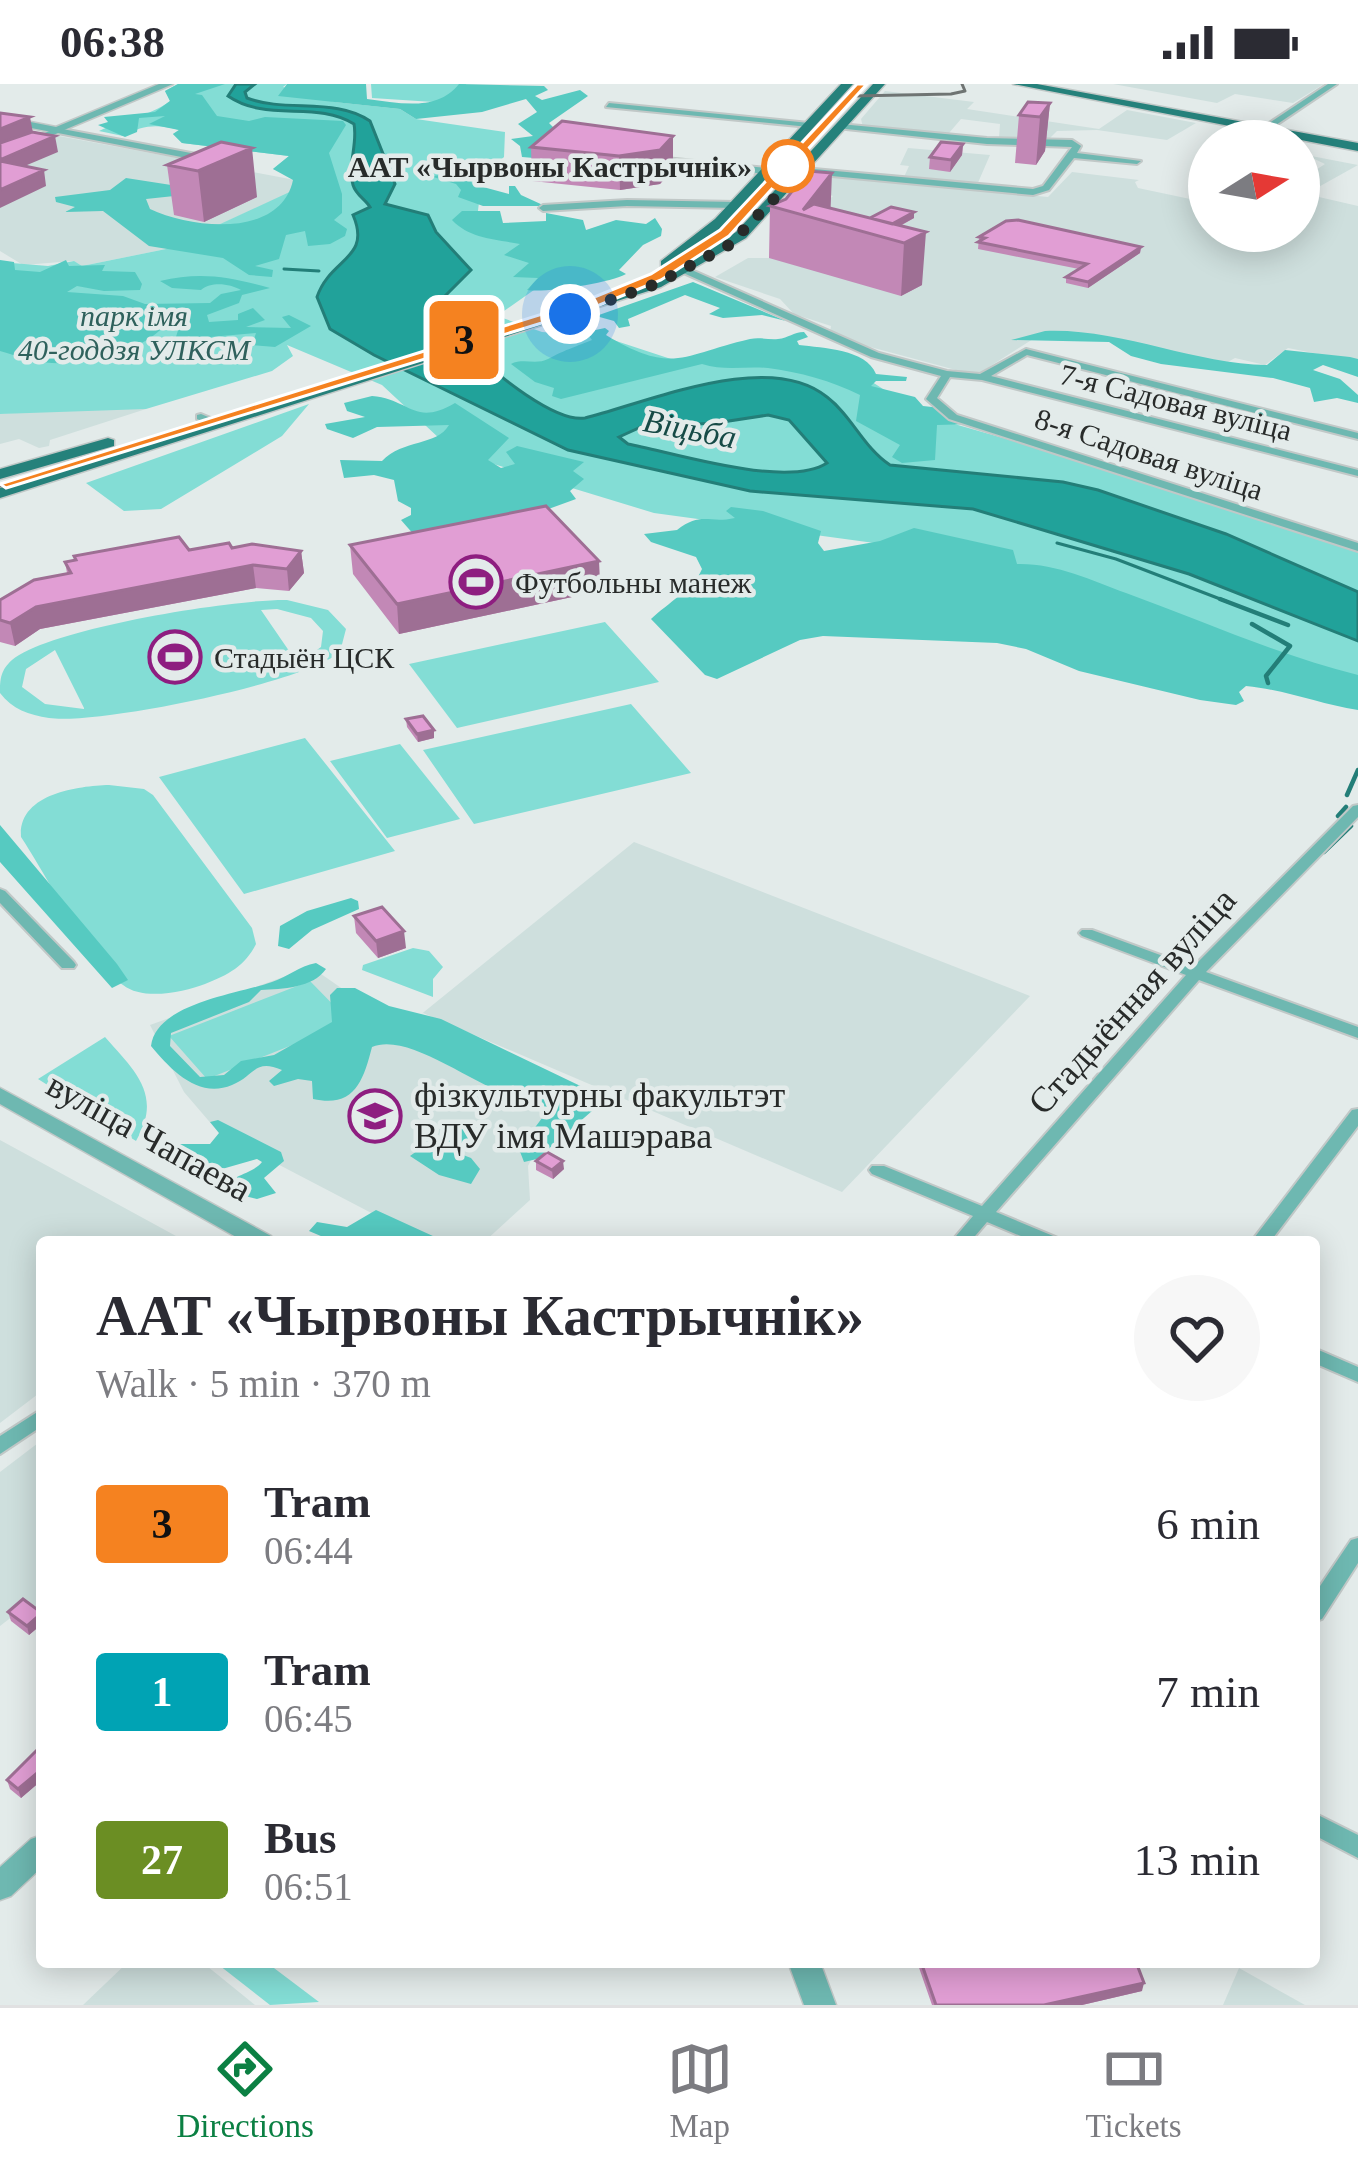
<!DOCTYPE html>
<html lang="en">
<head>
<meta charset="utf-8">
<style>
	:root { --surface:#fff; --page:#f7f7f7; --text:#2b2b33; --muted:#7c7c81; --line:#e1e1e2; --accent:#0b8043 }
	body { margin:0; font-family:"Times New Roman",serif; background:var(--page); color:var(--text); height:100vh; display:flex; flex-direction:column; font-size:45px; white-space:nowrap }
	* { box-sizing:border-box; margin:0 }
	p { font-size:39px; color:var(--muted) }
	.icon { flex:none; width:66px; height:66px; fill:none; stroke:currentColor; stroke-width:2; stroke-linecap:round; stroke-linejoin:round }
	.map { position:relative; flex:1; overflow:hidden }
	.drawer { position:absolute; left:36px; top:1152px; width:1284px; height:732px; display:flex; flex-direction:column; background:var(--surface); border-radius:12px; box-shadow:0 6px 30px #0003 }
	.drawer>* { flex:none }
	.badge { padding:0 24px; border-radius:9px; font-size:42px; line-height:78px }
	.needle { width:78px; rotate:79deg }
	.tools { position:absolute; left:1188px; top:36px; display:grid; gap:24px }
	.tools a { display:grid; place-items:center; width:132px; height:132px; border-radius:50%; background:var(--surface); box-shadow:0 6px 30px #0003; font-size:60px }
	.you { position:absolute; width:60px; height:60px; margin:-30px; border:9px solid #fff; border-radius:50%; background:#1a73e8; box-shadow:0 0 0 18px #1a73e833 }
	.map>.badge { position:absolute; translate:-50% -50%; box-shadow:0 0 0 6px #fff }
	.round { display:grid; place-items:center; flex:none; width:126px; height:126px; border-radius:63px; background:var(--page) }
	.summary { display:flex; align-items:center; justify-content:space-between; height:204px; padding:0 60px }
	h1 { font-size:57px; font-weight:700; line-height:90px }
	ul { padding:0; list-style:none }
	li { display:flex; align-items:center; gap:36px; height:168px; padding:0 60px }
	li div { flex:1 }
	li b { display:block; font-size:45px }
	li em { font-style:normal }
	li .badge { min-width:132px; font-weight:700; text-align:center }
	.status { display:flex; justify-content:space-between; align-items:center; height:84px; padding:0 60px; background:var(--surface); direction:ltr }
	.status svg { height:33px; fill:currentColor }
	.dock { display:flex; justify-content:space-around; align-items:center; height:168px; border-top:3px solid var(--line); background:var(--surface); font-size:33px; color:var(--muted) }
	.dock a { display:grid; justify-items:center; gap:6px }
	.dock .current { color:var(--accent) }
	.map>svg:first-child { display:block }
</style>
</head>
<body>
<div class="status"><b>06:38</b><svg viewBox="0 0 49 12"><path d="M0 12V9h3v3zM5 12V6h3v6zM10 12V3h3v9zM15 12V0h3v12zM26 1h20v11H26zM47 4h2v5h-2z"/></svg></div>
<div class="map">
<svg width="1358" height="1921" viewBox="0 0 1358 1921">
	<rect width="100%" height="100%" fill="#e3ebea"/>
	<!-- built -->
	<path fill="#cedfdd" d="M1113 0H1324L1293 19 1235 10 1217 19Z
		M885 7 974 18 967 25 1099 45 1127 26 1196 39 1167 56 1097 46 1057 47 1049 55 999 54 1000 40 961 35 949 49 863 43 861 35Z
		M0 41 311 99 166 165 82 182 73 177 23 181 0 167Z
		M908 64 990 71 977 101 904 93 909 82 900 81Z
		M1306 71 1358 81 1306 110 1358 122V278L1288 264 1265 281 1235 274 1226 279 1064 247 1041 250 978 290 967 289 848 257 830 248 831 242 794 230 780 215 715 193 748 174H769L833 112 817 107 830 92 1048 113 1072 88 1139 96 1135 98 1138 104 1209 119V147H1299V97L1325 80Z
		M99 323 146 325 50 356 49 362 39 364 19 355 0 360V330Z
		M634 758 1030 912 842 1108 423 929 419 932Z
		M311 883 383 933 547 1015 540 1058 528 1082 530 1116 484 1158H427L220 1050 184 1008 150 941Z
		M0 1056 187 1158H42V1307L0 1339Z
		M42 1356V1534L26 1522 0 1542V1388Z
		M128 1878H202L255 1921H83Z
		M1239 1884 1305 1921H1223Z"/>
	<!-- green -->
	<path fill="#83ddd5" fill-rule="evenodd" d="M178 0H287L283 3 335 18 400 25 416 35 505 48 504 73 482 93 477 135 547 169 551 194 497 232 542 248 601 252 674 276 737 267 843 279 923 331 1118 387 1358 466V614L948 469 654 429 454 368 382 301 287 261 293 272 272 287 146 325 0 330V178L48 182 74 177 82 182 166 165 309 99 273 85 289 72 182 59 173 50 179 46C157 40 143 41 123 52L99 47C122 36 150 32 170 17L165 7Z
		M371 0H466L464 20 372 14Z
		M309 320 282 352 161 425 124 427 86 399Z
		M287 516 328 526 346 545 340 568C305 599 97 641 49 634 29 631 12 625 0 609 0 594 1 586 12 576 50 544 235 515 287 516ZM277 525 311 534 323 547 321 563 298 580 261 526ZM55 566 84 624V625L45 620 22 603 26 585Z
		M605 538 659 598 457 644 409 580Z
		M631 620 691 689 474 740 423 666Z
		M305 654 395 767 244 810 159 693Z
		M400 660 460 735 387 754 330 677Z
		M109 701 144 705 153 711 252 844 256 860C245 882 228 891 205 900 184 908 143 917 123 901 91 878 45 789 21 753 18 710 77 702 109 701Z
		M413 864 429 867 443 883 433 895V913L362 886 363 881Z
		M310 897 350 938 207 995 169 952Z
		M105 953C135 987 163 1011 136 1057L38 995Z
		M215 1878H266L319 1918 270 1921Z"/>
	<!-- forest -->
	<path fill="#56cac1" d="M178 0H225L195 10 202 11 217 32 249 37 265 33 343 37 346 41 329 69 342 110V129L334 136 347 145 345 152 330 160 308 162 305 147 286 151 279 175 255 182 273 186 272 193 249 191 223 174 149 162 103 127 65 128 75 123 56 118 55 113 110 106 126 94 184 103 193 110 146 115 150 125C195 146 281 153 293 96L273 85 289 72 182 59 173 50 179 46 149 40 165 32 139 34 137 48 125 53 98 41 108 38 104 33 155 28 170 17 165 7Z
		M287 0H366L367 15C400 19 437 28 459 0L544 2 548 6 535 12 542 16 580 6 588 12 549 39 559 49 534 74 522 73 520 62 511 55 533 52 518 40 537 28 526 15 482 28 416 35 400 25 278 12Z
		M469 89 472 100 509 110V102H515L521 111 545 122H483L458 113 461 106 456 100 430 92Z
		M462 127H500L503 139 546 137V129L583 136 586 146 616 136 646 140 655 134 662 145 661 152 643 161 619 186 626 190C610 199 546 209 527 206L538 194 513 193 529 179 504 171 520 160C495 155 470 155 452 136Z
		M0 176 14 178 15 186 40 188 66 176 69 182 105 181 102 187 135 188 142 200 140 206 104 207 77 202 67 208 123 212 145 220 210 219 221 210 241 206C230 200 212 197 201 206L172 204 160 197C201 187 231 193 270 204L242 211 239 219 207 231 209 238 238 236V230L253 224 265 236 246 243 291 244 282 233 289 231 311 242 275 263 252 261 256 249 175 256 180 240 168 238C147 261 133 264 102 268 90 270 78 278 66 279 45 281 20 273 0 267Z
		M693 198 786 237 762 231 723 234 709 230 720 224 685 211 628 235 630 242 619 244 614 237 596 232Z
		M605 244 609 247 606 251C673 292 684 270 750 255 760 253 769 256 778 255 789 254 793 248 804 248L808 253 797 257 799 261C823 264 866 265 876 290L907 293 906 297H876L871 302 915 313 923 322 950 325 971 340 937 341 935 376 902 379 892 373 900 361 856 337 860 311C832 297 799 288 768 284 745 282 724 287 702 280L561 315 552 312 554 304 535 298 511 280C522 274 537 281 548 275 565 266 572 264 592 256L586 248Z
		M1045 247C1120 244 1193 280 1267 281L1285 266 1350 273 1358 275V293L1323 281 1313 286 1340 295 1358 311V319L1337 314 1314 318 1310 304 1273 294 1161 280 1131 272 1109 258 1011 256Z
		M372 312C410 315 414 343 455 319L509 354 488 376 501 384 515 380 506 368 517 362 584 378 573 387 584 395 570 407 576 415 510 439 415 452 401 436 411 431V424L398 417 394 396 374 391 344 394 340 376 382 377C403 355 437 362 449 341L377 343 353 354 327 345 325 340 365 333 347 327 344 319Z
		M731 423 763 427 821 447 818 459 824 467 880 457 914 444 1013 466 1017 480C1055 479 1091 496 1126 509 1203 537 1278 571 1358 591V626C1319 620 1286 606 1246 602L1239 608 1244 617 1236 621 1200 616 1079 587 1026 565 997 559 823 552 800 556 717 595 705 591 651 535C667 520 695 503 702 485L696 473 651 458 644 450 677 446C702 427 708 440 735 434L726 427Z
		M0 741 117 880 128 896 112 904 0 778Z
		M351 814 358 817 359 825 312 846 289 865 278 862 280 842 307 827Z
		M316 879 326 885C313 904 282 905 261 906L249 918 171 949 170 962 200 993 224 991 241 977 274 971 332 938 330 911 337 904H355L389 922 441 935 595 1009 600 1020 537 1075 524 1078 519 1065 545 1030 542 1021C488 1016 414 946 372 963 363 998 354 1024 313 1015L312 997 298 995 274 1002 269 997 282 986C254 974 255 992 232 1001 198 1015 171 986 151 962 156 919 239 910 272 898 288 893 299 882 316 879Z
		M218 1036 281 1068 284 1077 264 1094 276 1109 257 1115 224 1107C227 1091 252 1091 262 1078L257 1075 222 1085 208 1080 186 1085 163 1072 172 1060H210L219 1049 210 1038Z
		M463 1040 483 1041 485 1049 458 1062V1069L471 1074 480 1085 471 1100 439 1091 410 1072 421 1064 435 1065Z
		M376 1126 446 1158H335L309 1147 317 1138 347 1143Z"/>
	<!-- water -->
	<path fill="#21a29a" stroke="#237e78" stroke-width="3" fill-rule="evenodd" d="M236 0H255L245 8 247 14C286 29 336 13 370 37L395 100 385 120 428 131 436 148 471 186 430 227 431 236C464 260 546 340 585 334 649 318 769 265 827 313 852 332 863 363 890 381L1063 398 1098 406 1226 450 1358 508V557L1189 490 973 425 750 407 568 366 374 271 330 245 317 213C330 174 372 175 353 131L370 123C365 115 356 111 353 101 347 81 358 61 354 40 316 16 267 39 228 12ZM768 331 789 336 827 379C787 405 675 369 628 360L619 353 641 343 716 339Z"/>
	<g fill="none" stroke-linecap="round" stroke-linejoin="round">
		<!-- stream-far1 -->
		<path stroke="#237e78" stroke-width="3" d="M284 185 319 187
			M1057 459 1116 475 1228 518"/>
		<!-- stream -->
		<path stroke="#237e78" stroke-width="4.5" d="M1220 515 1288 541
			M1252 540 1290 562 1266 592 1268 599
			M1347 711 1358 686
			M1338 732 1346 723
			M1324 768 1351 742"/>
		<!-- minor casing -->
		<g stroke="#c1c8c7" stroke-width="4">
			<path id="minor" d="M1328 0H1337L1267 47 1260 45Z
				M609 19 809 39 813 41 809 43 606 23Z
				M840 40 987 54 1072 56 1081 62 1077 69 1141 77 1137 80 1074 74 1049 106 1033 111 800 89 799 87 803 84 1033 105 1043 102 1072 63 987 60 837 44Z
				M57 44 207 72 211 75 207 78 58 49 0 73V67Z
				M655 73 767 84 771 87 767 90 652 78Z
				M627 116 736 118 740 121 736 124 627 122 543 127 539 124 543 121Z
				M670 179H676L879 269 947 287 980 290 1026 265 1358 349V355L1027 271 991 292 1358 386V392L982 296 950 293 937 314 957 331 1358 459V467L949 335 926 315 941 292 871 273 670 183Z
				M201 330 218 337 219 339 214 342 197 335V331Z
				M1358 721V733L1206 888 1358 943V954L1199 896 996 1128 1058 1154 1061 1158H1035L987 1138 970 1158H951L973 1132 872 1090 869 1086 872 1082H884L982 1122 1186 891 1082 852 1079 849 1082 846H1092L1193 883 1353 722Z
				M0 805 5 807 74 878 76 881 74 884H62L0 819Z
				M1358 1025V1042L1270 1158H1251L1352 1026Z
				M1314 1264 1358 1283V1298L1314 1279Z
				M42 1325V1342L0 1370V1352Z
				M1358 1454V1479L1322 1535 1314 1538V1511L1351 1456Z
				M1314 1729 1358 1751V1774L1314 1751Z"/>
		</g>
		<!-- tertiary casing -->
		<g stroke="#c1c8c7" stroke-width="3">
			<path id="tertiary" d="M159 0H173L57 49 0 38V32L56 43Z
				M0 1004 271 1152 275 1158H245L0 1020Z
				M42 1751V1783L11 1812 0 1816V1783L31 1755Z
				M788 1878H820L836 1921H804Z"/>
		</g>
		<!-- primary casing -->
		<g stroke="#c1c8c7" stroke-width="3">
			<path id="primary" d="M841 0H853L725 141 671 183H661V177L715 135Z
				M873 0H885L746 154 661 203 0 414V404L651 197 736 148Z
				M1013 0H1037L1358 59V67Z
				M108 354 114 356V362L0 395V385Z"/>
		</g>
		<!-- minor -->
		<use href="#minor" fill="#6eb8b1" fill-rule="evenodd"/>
		<!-- tertiary -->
		<use href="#tertiary" fill="#6eb8b1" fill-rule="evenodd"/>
		<!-- primary -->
		<use href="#primary" fill="#25817b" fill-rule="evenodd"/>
		<!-- tram -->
		<path stroke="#6f7473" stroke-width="3" d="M0 402 639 203C728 157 789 86 854 12L951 10 965 7 962 0"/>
	</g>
	<!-- wall -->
	<path fill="#c288b6" d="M1050 19 1045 67 1036 81 1015 79 1019 31Z
		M673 52V85L660 100 620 106 532 97 531 63Z
		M221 58 257 113 204 138 174 131 167 81Z
		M963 60 962 71 950 88 929 85 930 73Z
		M770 122 870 134 914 128V134L900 142 922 201 901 212 769 174Z
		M979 153 1141 163 1140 169 1088 204 1066 199V193L1079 185 978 165Z
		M350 461 599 477 600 507 399 550 353 490Z
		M232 464 301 467 304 489 289 507 256 504 40 545 15 562 0 558V516L67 489 65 478 75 477 74 472Z
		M406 635 434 646V654L418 658 407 643Z
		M354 832 406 864 378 874 356 849Z
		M536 1077 564 1085 553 1095 536 1086Z
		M8 1528 42 1529V1540L29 1551 11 1537Z
		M42 1661V1696L21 1714 10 1705 7 1696Z
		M917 1878H1147L1136 1880 1142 1907 1082 1921H932Z"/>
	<!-- shaded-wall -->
	<path fill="#9e6f94" d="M1050 19 1045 67 1036 81 1040 33Z
		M30 33 33 49 0 62V45Z
		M55 52 58 68 1 92 0 76Z
		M673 52V85L660 100 620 106 619 72Z
		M963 60 962 71 950 88 951 76Z
		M252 64 257 113 204 138 198 87Z
		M44 86 46 102 0 124V106Z
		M832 89 830 139 803 126Z
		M914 128V134L883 151 884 145Z
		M926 148 922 201 901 212 904 159Z
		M1141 163 1140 169 1088 204V198Z
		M301 467 304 489 289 507 287 485Z
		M599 477 600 507 399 550 397 520Z
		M253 481 256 504 40 545 15 562 10 539 36 523Z
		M434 646V654L418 658 417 650Z
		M404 847 406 864 378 874 376 857Z
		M563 1077 564 1085 553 1095 552 1086Z
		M42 1529V1540L29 1551 27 1542Z
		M42 1685V1696L21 1714 18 1705Z
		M1144 1899 1142 1907 1082 1921H1044Z"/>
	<!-- building -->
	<path fill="#e19ed4" stroke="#9e6f94" stroke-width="3" d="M1028 18 1050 19 1040 33 1019 31Z
		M0 29 30 33 0 45Z
		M562 37 673 52 660 66 619 72 531 63Z
		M32 48 55 52 0 76V59Z
		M221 58 252 64 198 87 167 81Z
		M941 58 963 60 951 76 930 73Z
		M0 77 44 86 0 106Z
		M808 87 832 89 803 126 814 120 926 148 904 159 770 122 786 115Z
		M891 123 914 128 892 140 870 134Z
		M1018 136 1141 163 1088 198 1066 193 1087 180 978 158 985 154 979 153 1006 137Z
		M546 422 599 477 397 520 350 461Z
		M179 453 189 466 229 459 232 464 252 460 301 467 287 485 253 481 36 523 10 539 0 536V516L34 496 71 489 65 478 76 476 74 472Z
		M423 632 434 646 417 650 406 635Z
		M382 823 404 847 376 857 354 832Z
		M547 1068 563 1077 552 1086 536 1077Z
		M23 1515 42 1529 27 1542 8 1528Z
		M42 1661V1685L18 1705 7 1696Z
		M921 1878H1136L1144 1899 1044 1921H936Z"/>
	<!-- line -->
	<path fill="#f58220" stroke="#fff" stroke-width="3" d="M857 0H867L729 152 661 196 597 222 6 404 0 400 587 216 651 190 720 146Z"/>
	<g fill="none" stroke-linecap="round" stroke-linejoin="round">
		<!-- walk -->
		<path stroke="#282b2a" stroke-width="12" stroke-dasharray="0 21.6" d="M570 230 656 200 729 161 801 87 788 82"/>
	</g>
	<!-- icons -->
	<defs>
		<g id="stadium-ring" transform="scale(2.7)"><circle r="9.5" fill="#e3ebea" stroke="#8e1e80" stroke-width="1.5"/><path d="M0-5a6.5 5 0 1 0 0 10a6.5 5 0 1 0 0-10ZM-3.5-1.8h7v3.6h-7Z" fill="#8e1e80"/></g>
		<g id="university-ring" transform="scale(2.7)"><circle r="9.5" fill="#e3ebea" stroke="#8e1e80" stroke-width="1.5"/><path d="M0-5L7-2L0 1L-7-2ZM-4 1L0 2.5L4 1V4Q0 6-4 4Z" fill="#8e1e80"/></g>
	</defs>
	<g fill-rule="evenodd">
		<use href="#stadium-ring" x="476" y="498"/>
		<use href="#stadium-ring" x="175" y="573"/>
		<use href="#university-ring" x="375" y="1032"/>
	</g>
	<!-- markers -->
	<circle fill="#fff" stroke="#f58220" stroke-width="6" cx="788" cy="82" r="24"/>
	<g text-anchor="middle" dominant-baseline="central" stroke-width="9" stroke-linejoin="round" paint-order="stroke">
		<!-- far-stop labels -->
		<g font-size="30" font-weight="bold" fill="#282b2a" stroke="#e3ebea" text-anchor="end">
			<text x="752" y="82">ААТ «Чырвоны Кастрычнік»</text>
		</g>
		<!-- far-park labels -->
		<g font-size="30" font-style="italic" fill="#2f615c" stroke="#e3ebea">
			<text x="134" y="231">парк імя<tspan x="134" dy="34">40-годдзя УЛКСМ</tspan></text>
		</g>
		<!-- far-street labels -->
		<g font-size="30" fill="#282b2a" stroke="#e3ebea">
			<text transform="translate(1176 318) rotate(14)">7-я Садовая вуліца</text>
			<text transform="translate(1149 370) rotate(18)">8-я Садовая вуліца</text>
		</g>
		<!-- far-poi labels -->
		<g font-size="30" fill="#282b2a" stroke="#e3ebea" text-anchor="start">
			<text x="515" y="498">Футбольны манеж</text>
			<text x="214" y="573">Стадыён ЦСК</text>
		</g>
		<!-- far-water labels -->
		<g font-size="33" font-style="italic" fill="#164a46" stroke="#e3ebea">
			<text transform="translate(690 345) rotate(11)">Віцьба</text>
		</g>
		<!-- street labels -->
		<g font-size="36" fill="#282b2a" stroke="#e3ebea">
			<text transform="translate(1132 917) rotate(-48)">Стадыённая вуліца</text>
			<text transform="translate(149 1053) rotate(29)">вуліца Чапаева</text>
		</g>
		<!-- poi labels -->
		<g font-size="36" fill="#282b2a" stroke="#e3ebea" text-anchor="start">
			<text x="414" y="1011">фізкультурны факультэт<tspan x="414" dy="41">ВДУ імя Машэрава</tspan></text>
		</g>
	</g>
</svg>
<div class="tools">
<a><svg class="needle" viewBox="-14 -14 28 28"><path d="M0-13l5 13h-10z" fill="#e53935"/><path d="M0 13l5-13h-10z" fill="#7c7c81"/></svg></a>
</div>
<div class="you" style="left:570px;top:230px"></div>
<b class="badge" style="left:464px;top:256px;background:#f58220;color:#111">3</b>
<section class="drawer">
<div class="summary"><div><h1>ААТ «Чырвоны Кастрычнік»</h1><p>Walk · 5 min · 370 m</p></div><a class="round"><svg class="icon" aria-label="heart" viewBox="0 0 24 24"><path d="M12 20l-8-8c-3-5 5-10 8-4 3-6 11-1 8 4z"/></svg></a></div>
<ul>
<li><span class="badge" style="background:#f58220;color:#111">3</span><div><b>Tram</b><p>06:44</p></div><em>6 min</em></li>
<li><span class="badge" style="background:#00a3b4;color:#fff">1</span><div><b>Tram</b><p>06:45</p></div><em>7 min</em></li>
<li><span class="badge" style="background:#6b8e23;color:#fff">27</span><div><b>Bus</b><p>06:51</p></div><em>13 min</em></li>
</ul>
</section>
</div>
<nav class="dock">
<a class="current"><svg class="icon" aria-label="directions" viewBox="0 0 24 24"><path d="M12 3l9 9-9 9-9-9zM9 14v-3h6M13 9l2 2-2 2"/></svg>Directions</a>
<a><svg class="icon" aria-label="map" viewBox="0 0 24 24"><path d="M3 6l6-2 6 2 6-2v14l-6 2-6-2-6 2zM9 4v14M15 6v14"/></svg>Map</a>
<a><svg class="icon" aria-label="tickets" viewBox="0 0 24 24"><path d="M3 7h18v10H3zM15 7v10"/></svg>Tickets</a>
</nav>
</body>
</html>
